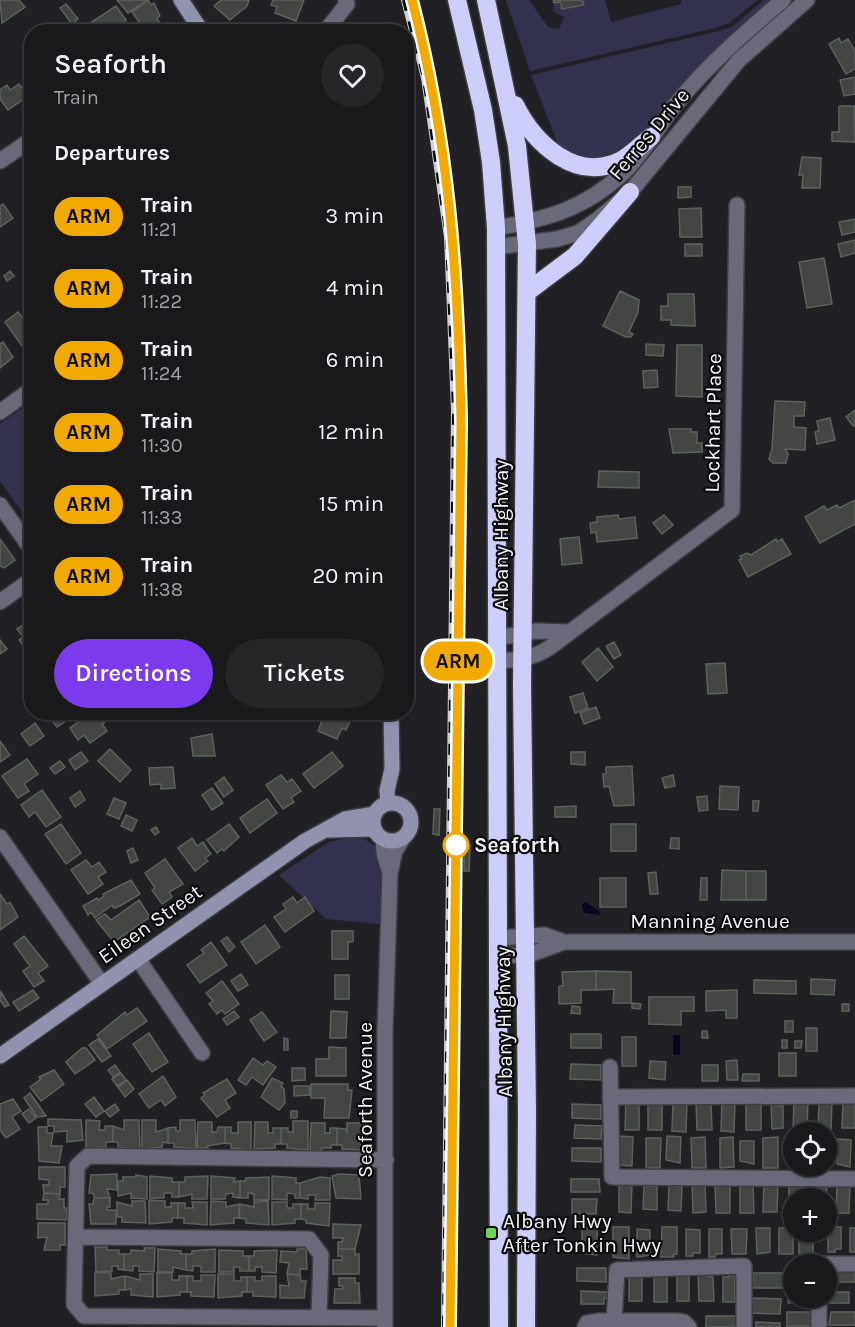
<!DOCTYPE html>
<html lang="en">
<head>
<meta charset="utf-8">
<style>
	:root { --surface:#19191c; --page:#262629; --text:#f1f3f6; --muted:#9fa0a3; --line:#37383b; --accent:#7c3aed }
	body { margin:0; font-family:Karla,sans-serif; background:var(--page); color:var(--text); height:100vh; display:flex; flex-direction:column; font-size:22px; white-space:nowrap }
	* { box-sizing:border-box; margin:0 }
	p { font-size:20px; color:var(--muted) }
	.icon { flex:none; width:33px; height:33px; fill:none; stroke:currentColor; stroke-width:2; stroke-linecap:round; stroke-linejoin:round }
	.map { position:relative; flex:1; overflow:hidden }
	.details { position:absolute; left:24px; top:24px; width:390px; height:696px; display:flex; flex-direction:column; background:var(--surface); border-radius:24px; box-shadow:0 2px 4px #0004,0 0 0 2px var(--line) }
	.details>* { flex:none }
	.badge { padding:0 12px; border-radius:20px; font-size:21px; line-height:39px }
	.tools { position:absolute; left:783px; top:1122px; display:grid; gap:12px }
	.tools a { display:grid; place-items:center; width:54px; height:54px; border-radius:50%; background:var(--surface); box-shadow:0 2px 4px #0004,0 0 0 2px var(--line); font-size:30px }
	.map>.badge { position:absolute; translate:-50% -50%; box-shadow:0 0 0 3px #fff }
	h2 { padding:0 30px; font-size:22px; line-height:54px }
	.round { display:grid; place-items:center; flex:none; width:63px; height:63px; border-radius:32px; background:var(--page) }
	.summary { display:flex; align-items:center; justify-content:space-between; height:102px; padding:0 30px }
	h1 { font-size:28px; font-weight:600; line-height:45px }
	.action { display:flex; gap:12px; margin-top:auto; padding:12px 30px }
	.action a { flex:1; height:69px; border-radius:36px; background:var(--accent); color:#fff; font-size:24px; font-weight:600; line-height:69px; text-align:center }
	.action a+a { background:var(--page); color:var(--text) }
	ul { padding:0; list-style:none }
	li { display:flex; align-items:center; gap:18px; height:72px; padding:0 30px }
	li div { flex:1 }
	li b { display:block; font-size:22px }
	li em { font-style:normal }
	li .badge { min-width:66px; font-weight:700; text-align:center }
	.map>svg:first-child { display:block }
</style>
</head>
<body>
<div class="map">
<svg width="855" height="1327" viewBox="0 0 855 1327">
	<rect width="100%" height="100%" fill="#212125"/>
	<!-- green -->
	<path fill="#32324f" d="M506 0H529L548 27 559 29 564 17 553 11 554 3 560 2 562 9 583 5 582 0H605L611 22 681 4V0H758L729 23 715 28 530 71Z
		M764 0H772L708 59 631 144 620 153 585 162 554 145 556 139 531 75 719 31 732 27Z
		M31 402V524L0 481V424Z
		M353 837 366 840 381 850 380 924 326 919 279 875 329 842Z"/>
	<!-- water -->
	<path fill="#080421" d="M586 902 599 911 600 915 584 913 582 905Z
		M673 1035H680V1055H673Z"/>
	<!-- building -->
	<path fill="#424541" stroke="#5d615c" stroke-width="1.5" d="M0 0H19L25 7 2 23Z
		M117 0H148L128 13Z
		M148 0 151 5 154 3 160 16 157 18 159 22 147 28 144 24 142 26 132 12Z
		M221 0H249L247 6 230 20 214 6Z
		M273 0H304L296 21 275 13 277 7 271 5Z
		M553 0H582L584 5 562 9 560 2 554 3Z
		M66 4 78 19 72 24 60 8Z
		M116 6 126 20 111 32H91L87 25Z
		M268 23 274 32H256Z
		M839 38 841 43 848 39 855 51V69L846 74 829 44Z
		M32 74V88L25 78Z
		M855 77V94L844 96 840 80Z
		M19 84 28 96 8 110 0 99V90L7 85 10 90Z
		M839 106H854L855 142 832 141V132H839Z
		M802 157 821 158 820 188H802L803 175H799Z
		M678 187H691V197L678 198Z
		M3 204 13 218 0 227V206Z
		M701 208 702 237H680L679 209Z
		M855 219V232L842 235 839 222Z
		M30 233 32 235 30 246 23 237Z
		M855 240V253L841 257 838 244Z
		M685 244H702V256H685Z
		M824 258 832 304 807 308 799 262Z
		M10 271 14 276 7 281 4 276Z
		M620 291 639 300 638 312 629 332 633 334 631 337H626L603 326Z
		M668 294H694L695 326 671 325V320H661V306H668Z
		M18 312 32 330V349L27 353 5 322Z
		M3 342 13 357 0 368V344Z
		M646 344 664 345 663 356 646 355Z
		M677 345H702V397L676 396Z
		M657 370 658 387 644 388 643 371Z
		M775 401 805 402 804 416H794V427L806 428 805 450 785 449 788 454 786 463H773L769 459 772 449Z
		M855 410V425L853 426 846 417Z
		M830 418 835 440 817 444 815 432 819 431 817 421Z
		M669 429H691V432H697V443H702V452L673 453Z
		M599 471 639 472V488L598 487Z
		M855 500V524L820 543 805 517 824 506 827 510 837 505 839 508Z
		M618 515 619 519 635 517 637 538 597 542 596 532 591 533 590 523 597 522V517Z
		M664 515 673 525 662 534 653 523Z
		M579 537 582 563 562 565 560 539Z
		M0 539 15 560 4 568 0 566Z
		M776 539 777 542 782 539 791 554 748 577 739 560 742 559 740 556 747 553 751 555Z
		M32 619V648L27 651 19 640 23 637 17 629Z
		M0 640 7 649 0 654Z
		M614 642 621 655 614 659 606 646Z
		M598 648 613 667 597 681 582 662Z
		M725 663 727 693 708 694 706 664Z
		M583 693 588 708 575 713 570 697Z
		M596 707 600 718 584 724 580 713Z
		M92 712 96 716 99 713 105 722 102 724 107 731 90 743 84 735 78 740 70 728Z
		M331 712 351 719 346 730 342 728 337 739 318 731 323 718 328 720Z
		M65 713 69 719 57 727 53 722Z
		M35 723 44 736 30 746 21 734Z
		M212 734 215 756H193L191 738Z
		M0 741 10 755 0 762Z
		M110 749 131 770 120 782 98 761Z
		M81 752 88 761 75 770 69 760Z
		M332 752 343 766 314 788 303 774Z
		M571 752H585V765L571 764Z
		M27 759 38 774 24 784 29 791 18 798 2 776Z
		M60 761 65 767 55 774 50 768Z
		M632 766 634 805 614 806 609 786 604 787 603 774H606V767Z
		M173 767 175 788 161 789V784L150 785 149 768Z
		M281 775 287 782 292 779 301 791 291 798 294 802 283 809 266 785Z
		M673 775 675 786 665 788 662 778Z
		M224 777 233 790 224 797 215 784Z
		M720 786 739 787 738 810 719 809Z
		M212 788 223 803 212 810 202 795Z
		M42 790 61 817 46 827 35 812 29 817 21 805Z
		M80 791 85 800 75 807 70 798Z
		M707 796 708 810 699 811 697 797Z
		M114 798 126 803 119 819 107 814Z
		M267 799 277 813 250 833 240 818Z
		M753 801H759L758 811H753Z
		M576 806V817H555V807Z
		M434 809H440L439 835 433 834Z
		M126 815 137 820 132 831 121 826Z
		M61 824 81 853 66 864 45 834Z
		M229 824 239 837 224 851 222 849 217 853 207 840Z
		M611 824H636V851H611Z
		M156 827 159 832 155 835 151 830Z
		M192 838 197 846 203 842 211 854 205 858 208 861 195 871 178 848Z
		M671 838H679V849L670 848Z
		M464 845H470L469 871H464Z
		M133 848 138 860 131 863 127 851Z
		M165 859 183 884 169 892 172 897 162 904 152 890 155 888 145 873Z
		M86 860 92 867 99 862 106 872 98 877 103 884 88 894 71 870Z
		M722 870 746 871V900H721Z
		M746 871H766V900H746Z
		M656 872 658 894H650L648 873Z
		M600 878H626V907H600Z
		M701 878H707V900H700Z
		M131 880 140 894 120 906 114 908 112 905 95 918 91 912 88 915 83 906 97 898 98 900 104 896 103 894Z
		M0 894 7 904 10 902 18 917 0 930Z
		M293 897 297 903 305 897 314 911 285 932 274 917 286 909 283 904Z
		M139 900 150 917 114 942 96 920 105 914 111 920Z
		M265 925 280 947 256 964 241 942Z
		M332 931H353V942H348V959H332Z
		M24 936 48 966 38 973 44 981 34 987 23 971 30 966 14 944Z
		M227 937 235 947 229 952 221 941Z
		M211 942 227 965 200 983 187 965 204 953 201 950Z
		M596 971 631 972V1003H613L614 989 596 990Z
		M596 971V990H581V1003L559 1004V986H563L562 972Z
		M241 974 248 985 238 991 231 981Z
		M335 975H349V999H335Z
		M811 979 835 980 834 995 811 994Z
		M754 980 796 981V994L754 993Z
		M222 981 239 1004 225 1014 222 1010 217 1014 209 1004 213 1001 206 993Z
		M33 990 39 998 19 1011 13 1002Z
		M737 990V1018H726V1010L706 1011V991Z
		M1 992 9 1005 5 1007 0 1000Z
		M649 997H694V1011H681V1025L649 1024Z
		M632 1003 641 1004 640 1009 632 1008Z
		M842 1004H849V1011H842Z
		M572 1006 580 1007V1014L571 1013Z
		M137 1008 147 1021 107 1049 97 1035 125 1012 127 1015Z
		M234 1011 239 1017 227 1025 223 1019Z
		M331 1011 347 1012 346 1038H330Z
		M262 1012 277 1032 264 1041 250 1020Z
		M785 1021H793V1032H785Z
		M806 1028H817V1051H806Z
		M702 1031H707L708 1038H702Z
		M149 1033 168 1062 152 1072 133 1044Z
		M571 1034H601V1048H571Z
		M622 1037H636V1066H622Z
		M284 1038 288 1039V1050H284Z
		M98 1039 111 1056 102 1062 89 1045Z
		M782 1040H787V1048H782Z
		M795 1041H802L801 1048H795Z
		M329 1047 346 1048V1076H316V1059H329Z
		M82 1048H86L95 1060 75 1074 66 1062Z
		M779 1053H796V1076H779Z
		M253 1058 263 1065 267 1061 276 1067 263 1085 252 1077 246 1085 238 1080Z
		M737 1060 738 1080H727L726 1061Z
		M650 1061 666 1062 665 1080 649 1078Z
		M571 1064 601 1065V1080L570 1079Z
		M115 1065 120 1072 113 1077 108 1070Z
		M702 1065H718V1081H702Z
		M292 1068H305V1080L292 1081Z
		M54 1070 64 1084 41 1101 30 1087 41 1079 39 1077Z
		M121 1073 126 1080 117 1086 112 1079Z
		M743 1074H759V1081H742Z
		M163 1076 176 1097 165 1106 161 1100 149 1108 139 1094Z
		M272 1078 283 1083 281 1086 284 1089 285 1103 279 1110 261 1097Z
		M227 1079 236 1093 225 1100 230 1108 217 1117 201 1098 205 1095 203 1093Z
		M127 1080 134 1089 125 1097 118 1087Z
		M311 1084H348V1090H352L349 1118H324L325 1098H311Z
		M294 1086H309L310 1095 294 1096Z
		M30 1093 46 1116 37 1117 24 1098Z
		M94 1097 104 1111 96 1117 85 1104Z
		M13 1099 21 1111 12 1117 20 1129 6 1138 0 1130V1104Z
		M843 1099 855 1100V1128H842Z
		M626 1100H639V1130H625Z
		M648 1100H662V1130H648Z
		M746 1100H761V1130H746Z
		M673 1101 687 1102 686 1132 672 1131Z
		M696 1101H711L712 1130H697Z
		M722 1101 735 1102 734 1132 721 1131Z
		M771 1101H778V1106H783V1128L772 1129Z
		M794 1101H808L807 1131 793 1130Z
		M819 1102H832L831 1129H818Z
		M115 1104 119 1110 110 1117 105 1111Z
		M572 1104 601 1105V1119L572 1118Z
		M29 1109 36 1118 29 1123 22 1114Z
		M291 1111H297V1118H291Z
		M48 1119 81 1120 83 1140 67 1142V1131L54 1132V1126H48Z
		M86 1120 100 1121 99 1130H105V1126H113V1142H106V1147L86 1148Z
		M124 1120H139L140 1149 118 1147V1142H113V1126L124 1130Z
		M142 1120H156V1132L168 1128V1143L163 1142 162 1147 142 1149Z
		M180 1120H195L196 1149 174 1147V1143H168V1128L176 1127V1131H180Z
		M293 1121H308V1150L287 1148V1144H281V1128H288V1132H293Z
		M198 1122H212V1132H217L218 1127H225V1143L207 1146 208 1148H197Z
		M238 1122H251V1150L231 1148V1144L225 1143V1127H231V1133H238Z
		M255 1122H268V1133H273V1128H281V1144H275V1148L254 1149Z
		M311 1123H325V1133H330V1128H337V1145H331V1148H322L321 1151H310Z
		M347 1123H362L361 1150 342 1149V1145H337V1128L345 1129 347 1132Z
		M575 1125 602 1126 601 1139 574 1138Z
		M38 1127H47V1133H53L51 1146H62L59 1163 39 1161Z
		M619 1136 633 1137 632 1166 618 1165Z
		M667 1136 681 1137 680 1163 666 1160Z
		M705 1137 706 1168H692L691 1138Z
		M733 1137 734 1167 720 1168V1138Z
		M778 1137V1168H763V1138Z
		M646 1138H661L660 1168H646Z
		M837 1139 851 1140 850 1167 837 1164Z
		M740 1141H754V1164L740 1161Z
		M572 1148H601V1162L572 1161Z
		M39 1167H65V1187H60V1194L44 1193 43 1185H49V1180L39 1179Z
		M117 1174V1190L107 1189 110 1198H94V1194L89 1193 91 1175Z
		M339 1174 359 1175 361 1199 336 1198 332 1176Z
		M136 1175 147 1177V1199L131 1198V1193L118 1196V1181H123V1177H136Z
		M150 1176 172 1178V1182H179V1197H172V1193H164V1198H150Z
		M208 1176 207 1199H192V1194L179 1197V1182H185V1177Z
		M211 1176 235 1178 234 1182 240 1181V1198L233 1197V1193L226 1194 225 1199H211Z
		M272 1176 296 1178V1183H300V1198H295V1194L287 1193V1200L272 1199Z
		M269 1177V1200H254V1194L248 1193V1198H240V1181H245L246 1178Z
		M320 1177 330 1178V1200H315L316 1195H308V1199L300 1198V1183Z
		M571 1179H599L600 1192H571Z
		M692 1182H705L706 1212 693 1213Z
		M764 1182H778L777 1212H763Z
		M619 1183H632L631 1213 619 1212Z
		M669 1184 682 1187 681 1211 668 1210Z
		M715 1184H730V1213H716Z
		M740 1184H753L754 1213H740Z
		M789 1184H802V1198H794V1213H789Z
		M837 1184H850L849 1213H836Z
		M814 1185H827L826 1200 813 1198Z
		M644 1186H657V1210L643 1209Z
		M44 1193 60 1194 59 1199H64V1208H67V1220L37 1219V1204H48V1200H43Z
		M94 1198H110V1207H107V1210H116V1224H91L89 1204H93Z
		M572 1199H597L596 1214 572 1213Z
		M149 1200 165 1201V1207H171V1203H178V1218H172V1222L149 1224Z
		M132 1201H145L146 1223 122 1222V1217H117V1202L132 1206Z
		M211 1201 226 1202V1207L240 1204 239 1218H234V1223L210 1225Z
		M268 1201 269 1225 246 1223V1219L239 1218 240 1204 254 1207V1202Z
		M192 1202H207V1225L184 1223V1218H178V1203H185V1208H193Z
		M272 1202H287V1208H293V1204H301V1219H295V1223L272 1225Z
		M315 1203H330L329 1226 306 1223V1220L301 1219V1204H308V1209H315Z
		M38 1223H65V1245H60V1250H44L47 1237 38 1238Z
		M333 1224 361 1225 355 1249H338V1242H342L343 1238H333Z
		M613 1227H629V1259L613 1257Z
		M662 1227H677V1254L673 1255 674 1257H661Z
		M828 1227H841V1249H835V1252H828Z
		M582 1228H597V1255L582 1253Z
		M756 1228H770V1252L757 1254Z
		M779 1228H793V1254H779Z
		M850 1228H855V1252H850Z
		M637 1229 650 1230V1255L637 1257Z
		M686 1229 700 1230V1253H693V1256H686Z
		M709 1229H722V1254H716L715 1257H709Z
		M731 1229H747L746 1254H732Z
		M799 1232H813V1258H799Z
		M95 1247H107V1250H119V1254H124V1270L118 1269V1266H112V1271L96 1272Z
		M144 1248H155L154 1272 139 1271V1266H133V1271L124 1270V1254H130L131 1250 145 1251Z
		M158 1249 181 1251V1254H186V1270L173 1267V1272H158Z
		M215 1249V1272H201V1266H193V1271L186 1270V1254H192V1251Z
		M297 1249H306L307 1269H300V1275L287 1274 289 1263 280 1262 281 1251 297 1252Z
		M338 1249H355V1255L359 1254V1274H333V1260H342V1256H338Z
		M219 1250 243 1251V1256H249V1271H240V1267H234V1272H219Z
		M277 1250 276 1273 262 1272V1267H255V1271H249V1256H254V1251Z
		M790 1265H794V1278H790Z
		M577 1268H606V1282L577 1281Z
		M826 1268H855V1282H826Z
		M95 1272 111 1273V1279L125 1276V1290H119V1294L95 1296Z
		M677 1272 689 1276V1301H677Z
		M157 1273H172V1280H179V1276H187V1292H180V1295L157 1297Z
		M753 1273H783L782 1288H752Z
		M140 1274H153V1297L131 1295V1289L125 1290V1276L140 1280Z
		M218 1274H234V1281H241V1277H247V1292H242V1296L218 1298Z
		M287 1274 300 1275 301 1281H306L304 1298H280V1285L289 1286Z
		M654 1274H667V1302H654Z
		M698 1274 713 1277 714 1301H699Z
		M729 1274H735V1302H723V1277H729Z
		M201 1275H215L214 1297 191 1296V1292H187V1276H193V1281H201Z
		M629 1275 642 1277V1301H629Z
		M262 1276H276V1297L253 1296V1292H247V1277H255V1281H262Z
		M339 1278H355V1283H359L360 1303H334L335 1289H343V1286H339Z
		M794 1288V1298H814V1302L788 1303V1289Z
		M581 1291 608 1292V1298H604V1304H581Z
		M830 1292H849V1303H830Z
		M751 1298 781 1299 780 1314 751 1313Z
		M787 1312H812V1326H787Z
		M831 1312H855V1325H829Z
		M706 1316H736V1327H706Z
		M756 1322 780 1323V1327H756Z"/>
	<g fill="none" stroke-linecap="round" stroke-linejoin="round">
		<!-- street casing -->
		<g stroke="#3e3e42" stroke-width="18">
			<path id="street" d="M187 32 197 24
				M325 32 347 4 346 0
				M0 161 32 139
				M496 228C547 219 585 209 624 172 646 151 660 122 680 99 711 62 747 31 783 0
				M496 247 557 239 578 233 597 220 630 192 739 60 807 0
				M0 412 32 389
				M0 505 32 550
				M0 602 32 579
				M497 638 537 631 569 632
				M497 661C516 660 532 659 549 648L732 510 737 205
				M0 837 102 984
				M383 839 384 853 390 873
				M498 938 545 935 564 942H855
				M498 955 526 956 564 942
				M138 959 202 1053
				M610 1067 612 1177 855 1179
				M610 1097 855 1096
				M76 1237 309 1239 321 1255 319 1318
				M822 1264H855
				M385 1318 84 1316 74 1304 77 1166 88 1156 386 1160
				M614 1321 617 1270 744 1266V1327
				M385 1327V1032L390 873 395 851 403 838
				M585 1327 587 1323 599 1321H676L684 1322 689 1327
				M819 1327V1298"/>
		</g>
		<!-- secondary casing -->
		<g stroke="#3e3e42" stroke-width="18">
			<path id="secondary" d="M181 0 202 32
				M373 822a19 19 0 1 1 38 0a19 19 0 1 1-38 0Z
				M388 803 387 791 392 769 391 712
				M329 830 374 829
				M0 1056 305 841 345 819 375 814"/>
		</g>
		<!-- highway casing -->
		<g stroke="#3e3e42" stroke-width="21">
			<path id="highway" d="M457 0 483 110 491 162 496 228 499 1327
				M486 0 517 146 527 244 522 685 527 1111 526 1327
				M515 105C534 143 576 184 622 160 632 154 642 144 651 137
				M527 292 575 256 630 192"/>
		</g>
		<!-- street -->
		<use href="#street" stroke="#69697a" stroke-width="15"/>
		<!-- secondary -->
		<use href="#secondary" stroke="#9192ad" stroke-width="15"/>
		<!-- highway -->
		<use href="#highway" stroke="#cdcef9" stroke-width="18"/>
		<!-- rail casing -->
		<g stroke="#cfcfd2" stroke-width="6">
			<path id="rail" d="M404 0 424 78 447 237 454 411 444 1327"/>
		</g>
		<!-- rail -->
		<use href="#rail" stroke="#0b0b0d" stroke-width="4" stroke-dasharray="11" stroke-linecap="butt"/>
	</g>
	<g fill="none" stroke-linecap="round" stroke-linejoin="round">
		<!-- line casing -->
		<g stroke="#fff" stroke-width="14">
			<path id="line" d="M412 0C449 142 458 273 461 420L450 1327"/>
		</g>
		<!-- line -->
		<use href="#line" stroke="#f2a900" stroke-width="9"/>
	</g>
	<!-- markers -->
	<circle fill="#fff" stroke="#f2a900" stroke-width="3" cx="456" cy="845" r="12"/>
	<rect fill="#71d35e" stroke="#0b0b0d" stroke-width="2" x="485" y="1227" width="12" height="12" rx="3"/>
	<g text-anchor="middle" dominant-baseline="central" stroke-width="4.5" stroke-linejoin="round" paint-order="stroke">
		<!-- street labels -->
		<g font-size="21" fill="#f3f3f6" stroke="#0b0b0d">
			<text transform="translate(649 134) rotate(-50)">Ferres Drive</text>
			<text transform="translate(713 423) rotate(-89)">Lockhart Place</text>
			<text transform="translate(501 535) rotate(-90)">Albany Highway</text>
			<text x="710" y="921">Manning Avenue</text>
			<text transform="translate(150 924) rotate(-35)">Eileen Street</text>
			<text transform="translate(504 1022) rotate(-91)">Albany Highway</text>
			<text transform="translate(365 1100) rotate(-90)">Seaforth Avenue</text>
		</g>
		<!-- stop labels -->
		<g font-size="21" font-weight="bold" fill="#f3f3f6" stroke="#0b0b0d" text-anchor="start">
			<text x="474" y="845">Seaforth</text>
		</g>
		<!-- poi labels -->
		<g font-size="21" fill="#f3f3f6" stroke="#0b0b0d" text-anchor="start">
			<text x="503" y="1221">Albany Hwy<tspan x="503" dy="24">After Tonkin Hwy</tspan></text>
		</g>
	</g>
</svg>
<div class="tools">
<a><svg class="icon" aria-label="locate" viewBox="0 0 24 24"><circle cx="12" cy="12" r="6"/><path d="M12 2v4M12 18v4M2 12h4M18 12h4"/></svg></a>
<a>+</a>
<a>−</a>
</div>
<b class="badge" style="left:458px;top:661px;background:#f2a900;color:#111">ARM</b>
<section class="details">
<div class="summary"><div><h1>Seaforth</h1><p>Train</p></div><a class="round"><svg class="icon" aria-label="heart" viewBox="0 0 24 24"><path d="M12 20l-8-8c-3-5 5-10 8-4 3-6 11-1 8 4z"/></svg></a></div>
<h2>Departures</h2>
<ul>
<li><span class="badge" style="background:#f2a900;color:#111">ARM</span><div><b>Train</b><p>11:21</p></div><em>3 min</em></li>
<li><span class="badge" style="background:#f2a900;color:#111">ARM</span><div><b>Train</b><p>11:22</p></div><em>4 min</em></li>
<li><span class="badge" style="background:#f2a900;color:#111">ARM</span><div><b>Train</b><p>11:24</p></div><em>6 min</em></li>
<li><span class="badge" style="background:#f2a900;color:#111">ARM</span><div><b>Train</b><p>11:30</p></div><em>12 min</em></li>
<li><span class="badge" style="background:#f2a900;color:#111">ARM</span><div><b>Train</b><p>11:33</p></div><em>15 min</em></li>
<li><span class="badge" style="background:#f2a900;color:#111">ARM</span><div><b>Train</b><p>11:38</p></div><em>20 min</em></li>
</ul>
<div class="action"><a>Directions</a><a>Tickets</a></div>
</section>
</div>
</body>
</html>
